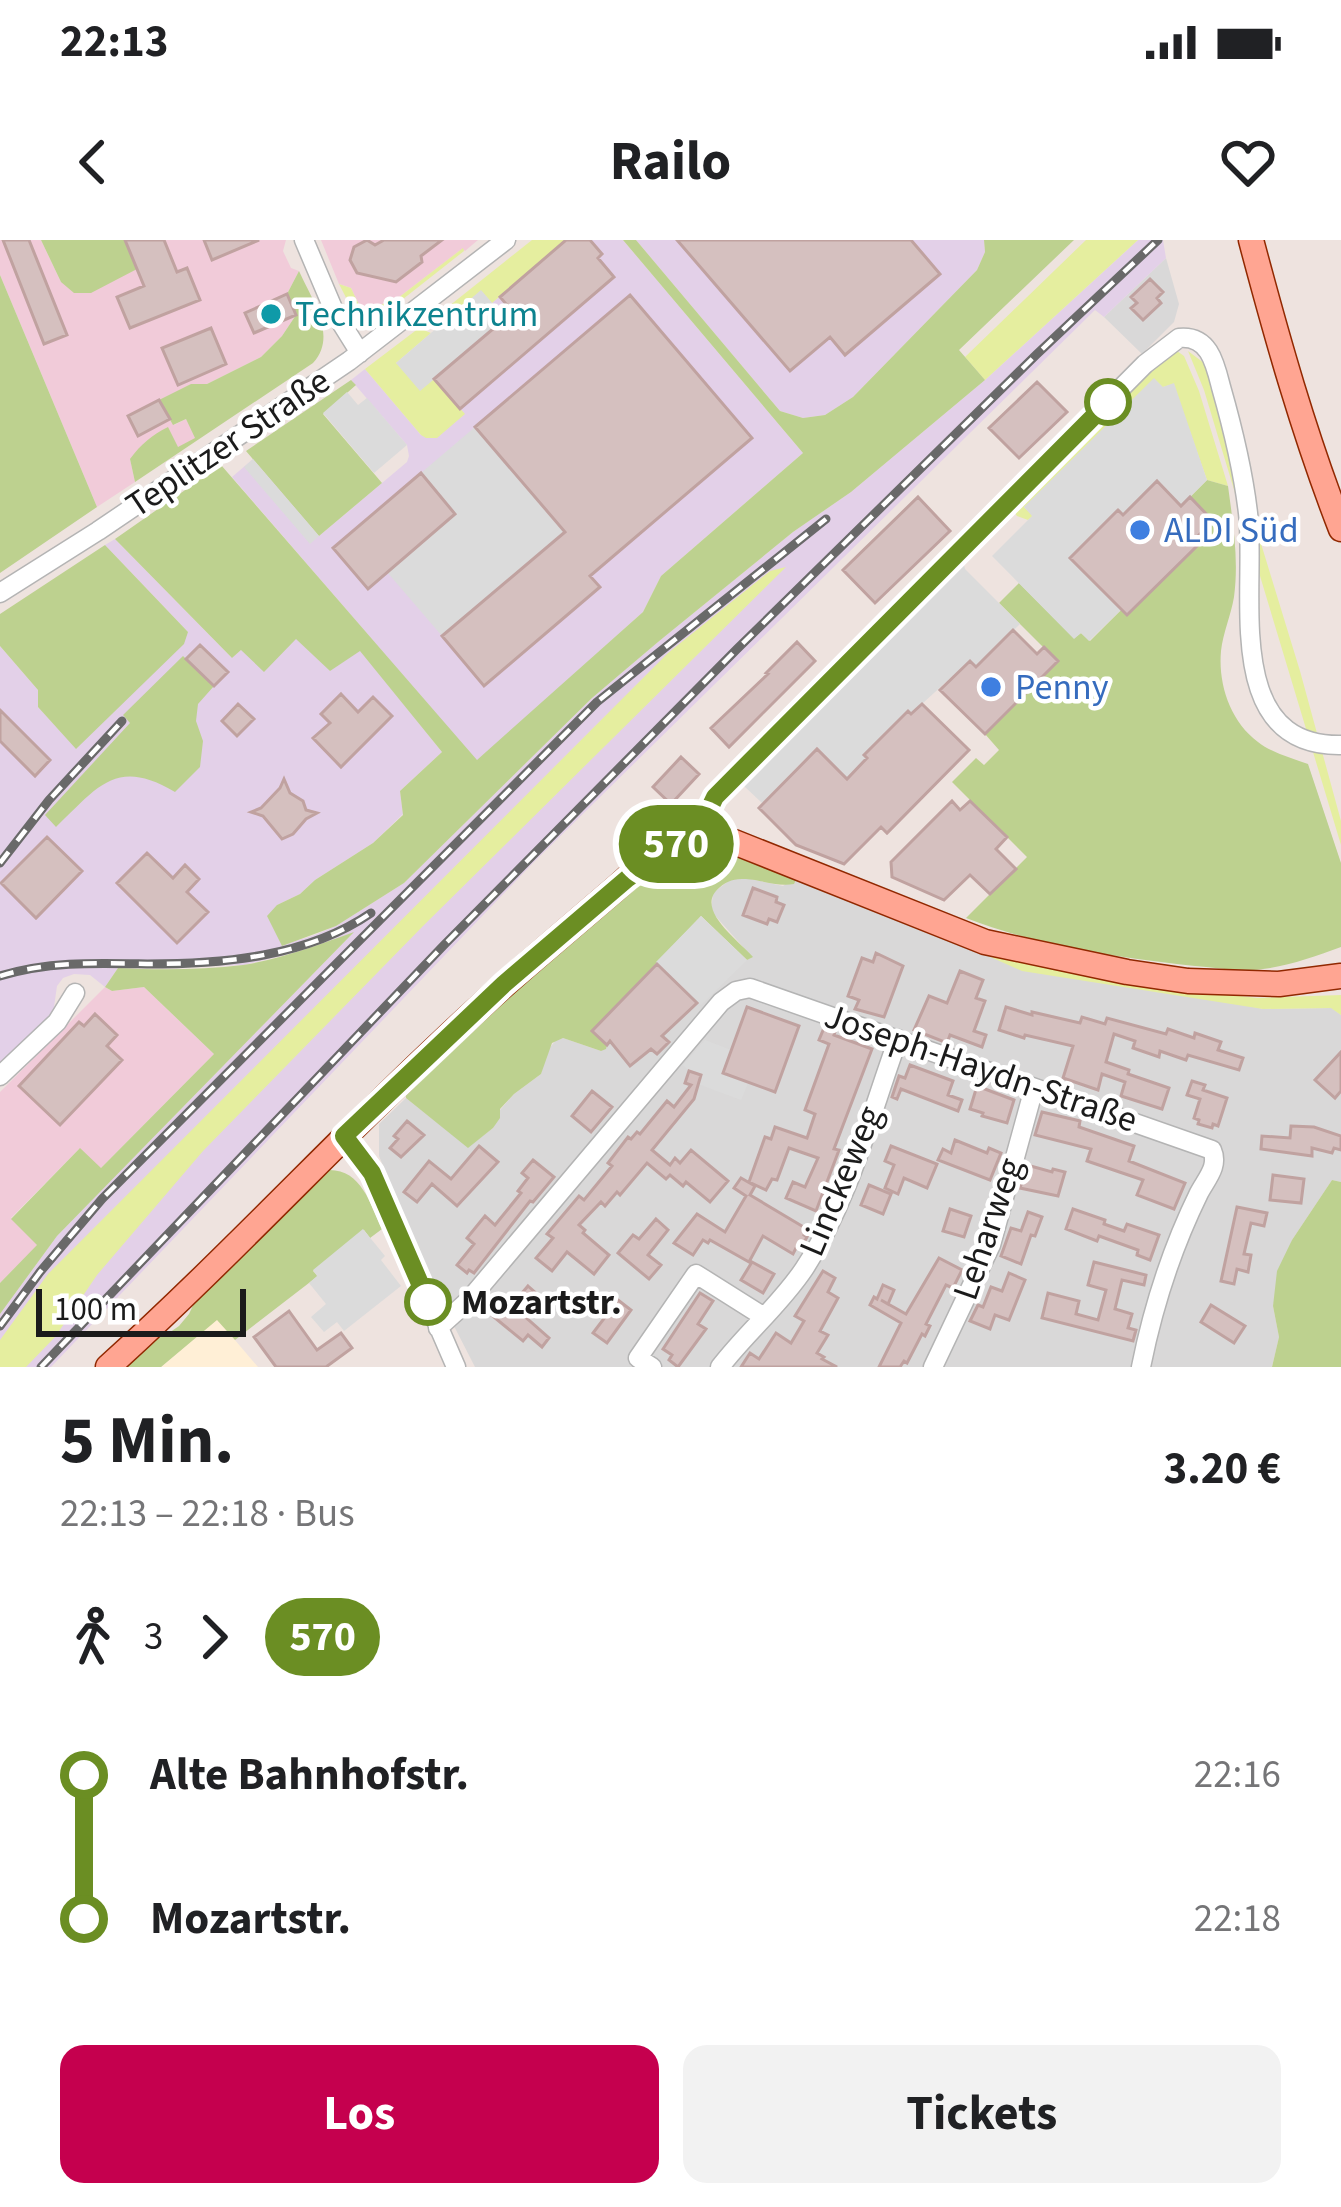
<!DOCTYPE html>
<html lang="de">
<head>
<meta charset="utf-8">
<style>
	:root { --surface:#fff; --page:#f2f2f2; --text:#202124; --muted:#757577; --accent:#c5004e }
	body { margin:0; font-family:"Source Sans 3",sans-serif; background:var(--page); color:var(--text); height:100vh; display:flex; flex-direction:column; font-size:45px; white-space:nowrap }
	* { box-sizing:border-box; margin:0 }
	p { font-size:39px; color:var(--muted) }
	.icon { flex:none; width:66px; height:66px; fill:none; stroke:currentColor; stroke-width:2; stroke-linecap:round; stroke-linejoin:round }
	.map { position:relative; height:1127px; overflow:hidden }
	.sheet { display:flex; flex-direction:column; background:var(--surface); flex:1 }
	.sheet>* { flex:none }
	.badge { padding:0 24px; border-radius:39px; font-size:42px; line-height:78px }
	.scale { position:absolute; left:36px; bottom:30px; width:210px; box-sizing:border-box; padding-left:12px; border:6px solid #1b1b1b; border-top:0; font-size:33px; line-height:42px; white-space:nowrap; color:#1b1b1b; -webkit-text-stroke:9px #fff; paint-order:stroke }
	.map>.badge { position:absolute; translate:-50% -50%; box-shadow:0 0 0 6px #fff }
	.legs { display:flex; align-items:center; gap:18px; height:132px; padding:0 60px; font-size:39px }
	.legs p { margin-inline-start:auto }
	.summary { display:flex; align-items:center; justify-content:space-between; height:204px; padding:0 60px }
	h1 { font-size:66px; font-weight:700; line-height:90px }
	.action { display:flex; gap:24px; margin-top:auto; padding:24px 60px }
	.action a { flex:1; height:138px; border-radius:24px; background:var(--accent); color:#fff; font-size:48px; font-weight:700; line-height:138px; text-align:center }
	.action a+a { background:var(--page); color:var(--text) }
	ul { padding:0 60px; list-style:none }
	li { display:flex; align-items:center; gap:42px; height:144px; font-size:45px }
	li i { display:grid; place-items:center; width:18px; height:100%; margin:0 15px; background:currentColor }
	li i::after { content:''; width:30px; height:30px; margin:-15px; border:9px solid; border-radius:50%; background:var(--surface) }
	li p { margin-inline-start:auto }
	li:first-child i { background:linear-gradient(#0000 50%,currentColor 0) }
	li:last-child i { background:linear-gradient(currentColor 50%,#0000 0) }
	.status { display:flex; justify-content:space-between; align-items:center; height:84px; padding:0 60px; background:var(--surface); direction:ltr }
	.status svg { height:33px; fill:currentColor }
	header { display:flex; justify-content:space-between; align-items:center; height:156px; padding:0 60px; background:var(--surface); font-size:54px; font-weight:700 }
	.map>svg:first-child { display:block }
</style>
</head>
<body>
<div class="status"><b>22:13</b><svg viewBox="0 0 49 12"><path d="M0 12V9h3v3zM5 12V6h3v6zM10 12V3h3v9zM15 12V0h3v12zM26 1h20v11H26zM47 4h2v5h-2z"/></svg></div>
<header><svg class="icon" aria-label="back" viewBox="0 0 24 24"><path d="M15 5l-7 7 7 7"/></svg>Railo<svg class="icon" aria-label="heart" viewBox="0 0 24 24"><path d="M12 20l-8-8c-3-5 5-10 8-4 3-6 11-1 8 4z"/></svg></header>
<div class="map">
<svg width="1341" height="1127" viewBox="0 0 1341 1127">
	<rect width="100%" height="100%" fill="#eee3df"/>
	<!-- residential -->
	<path fill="#d9d8d8" d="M1166 18 1179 64 1174 82 1142 114 1104 77Z
		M798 635 954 701 1263 769 1332 768 1341 775V942L1332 940 1292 1000 1273 1066 1279 1097 1272 1127H475L436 1051 379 916V884L406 858 468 907 493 888 500 870 514 854 541 834 547 811 557 799 563 798 601 811 592 791 657 724 656 722 747 720 752 717 711 671 713 653 731 639H751L783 646Z"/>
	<!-- commercial -->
	<path fill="#f1cbd9" d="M0 0H41L61 42 90 53 113 40 131 0H286L283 11 291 28 299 31 287 54 296 75 282 96 261 117 207 144H191L174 185 186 179 196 198 178 208 130 219 135 242 97 267 0 35Z
		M321 0H478L465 11 462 9 398 58 369 71 361 69 351 48 339 44Z
		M105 747 112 751 144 747 214 814 100 929 79 909 11 978 38 1005 0 1043V852Z"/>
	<!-- industrial -->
	<path fill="#e3d0e8" d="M566 0H623L803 213 661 336 643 372 477 521 232 237 253 219 319 296 407 222 409 216 407 205 351 140 365 129 421 195 434 139 505 79 492 63Z
		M636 0H984L985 12 977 30 853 157 825 175 803 178 780 171Z
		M1138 0H1163L1166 18 1104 77 1095 70 533 623 51 1127H0V1074L57 996 352 694 285 715 244 725 118 728 105 747 90 735 74 734 63 738 57 746 53 774 0 822V406L38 450V467L76 508 188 392 105 305 115 299 232 418 241 410 296 398 360 410 442 512 400 551 403 574 373 603 315 640 300 654 277 665 282 705 312 696 336 686 404 643 592 458 658 402 793 292 851 252 985 140Z"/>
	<!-- education -->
	<path fill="#ffefd6" d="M217 1079 258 1127H161Z"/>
	<!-- grass -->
	<path fill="#e5ee9f" d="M532 0H566L492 63 481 51 441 84 439 74Z
		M1086 0H1138L985 140 965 117Z
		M463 8 464 11 384 74 373 80 355 75 339 44 351 48 361 69 374 70 390 59 398 58Z
		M419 88 431 93 396 123 434 139 465 174 437 198H426L421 195 365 129Z
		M1177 111 1184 116 1199 151 1228 246 1207 240 1173 144 1163 147 1024 267 1033 276 1028 280 1017 276 1015 273 1148 130Z
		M1188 111 1204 123 1210 137 1300 431 1341 581V605L1204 150Z
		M786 327 423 686 203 911 97 1035 55 1097 26 1127H0V1100L48 1034 668 413 770 331Z
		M954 701 1191 750 1257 758 1341 755V775L1331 768 1263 769 1022 731Z"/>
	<!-- forest -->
	<path fill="#bdd18f" d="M41 0H131L137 29 91 53H74L61 42Z
		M623 0H636L780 171 803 178 825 175 853 157 977 30 985 12 984 0H1074L959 110 985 140 851 252 793 292 658 402 592 458 404 643 336 686 282 706 267 676 277 665 300 654 315 640 373 603 403 575 400 551 442 512 360 411 330 431 296 399 264 432 241 410 232 418 115 299 221 225 477 520 643 372 661 336 803 213Z
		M299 31C312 60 338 96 313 123L135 242 130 219C141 204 152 195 168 187L178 207 195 198 186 179 173 185 159 160 191 144H207L261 117 282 96 296 75 287 54Z
		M0 35 97 267 0 333Z
		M351 140 356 145 323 174 382 243 319 296 246 211Z
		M1207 240 1228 246C1233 284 1239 319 1234 357 1231 375 1223 393 1221 411 1218 444 1230 481 1258 502 1272 513 1291 518 1308 524L1341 623V707C1305 720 1273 732 1234 730 1143 721 1052 711 966 678L1027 617 952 542 976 518 984 525 999 510 985 494 1057 421 999 363 1019 343 1074 398 1081 393 1090 401 1121 370 1127 375 1201 302 1197 297 1213 281 1190 257Z
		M105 305 188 392 184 404 76 509 38 467V450L0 406V374Z
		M183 416 214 446 198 464 196 481 203 501 200 527 175 552C116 517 98 547 56 587L45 575 130 483 123 475Z
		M701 611 737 613 798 635 794 644C777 647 762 640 746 639 734 639 728 640 719 648 694 669 738 700 753 717L747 720 701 676 593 790 607 805 606 809 601 811 563 798 552 803 541 834 514 854 500 869V878L493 888 468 908 406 858 405 847 623 655 675 619Z
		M354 692 57 996 0 1074V1043L37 1005 11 979 80 908 101 928 214 814 144 747 112 751 105 747 118 728C159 730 202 730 243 725 281 719 318 705 354 692Z
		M328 930C361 929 370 963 382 989L370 998 364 990 313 1031 318 1036 235 1100 217 1080 161 1127H120L149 1101 166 1095 179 1086 189 1074 197 1057 318 935Z
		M1332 940 1341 942V1127H1272L1279 1097 1273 1066 1277 1031 1292 1000Z"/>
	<!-- parking -->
	<path fill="#dbdbdb" d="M481 50 506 79 420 151 396 123Z
		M1154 138 1163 147 1174 143 1207 240 1181 266 1157 242 1123 275 1118 270 1070 317 1121 370 1089 401 1081 393 1074 399 992 316 1032 276 1024 267Z
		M347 152 358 165 367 158 407 205 374 233 323 173Z
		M475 187 565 292 442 396 387 332 455 274 421 233Z
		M253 219 319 296 310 304 244 227Z
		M964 325 965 329 1020 384 976 427 969 421 911 474 908 472 884 501 880 498 864 514 867 518 847 539 817 507 762 563 744 546Z
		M701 676 747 720 701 765 656 722Z
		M705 800 731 810 723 833 748 843 741 860 698 844 700 835 689 831 683 825Z
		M363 989 385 1016 381 1020 401 1046 344 1091 337 1082 324 1092 311 1077 326 1064 309 1043 317 1036 313 1030Z"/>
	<!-- building -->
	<path fill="#d5c0bf" stroke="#c0a2a0" stroke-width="3" d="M3 0H29L67 95 44 104Z
		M125 0H164L177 32 187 28 200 60 130 88 117 57 144 46Z
		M204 0H259L212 20Z
		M367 0 375 5 384 0H442L421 16 422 22 396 42 357 33 350 20 354 7Z
		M566 0H590L602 14 598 18 614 37 460 169 434 139 513 72 500 57Z
		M677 0H911L940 34 845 115 830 97 790 131Z
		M1150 39 1163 52 1157 58 1161 63 1143 80 1131 68 1137 63 1131 57Z
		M287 54 296 75 254 93 245 73Z
		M630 55 752 198 590 336 600 347 484 446 442 396 565 292 475 187Z
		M211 88 226 124 178 145 162 108Z
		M1037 142 1067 172 1019 218 989 188Z
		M159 160 170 179 138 196 128 176Z
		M421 233 455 274 368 349 333 308Z
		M1157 241 1181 266 1190 257 1213 281 1197 297 1202 301 1127 375 1070 318 1118 270 1123 275Z
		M918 257 950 291 875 363 843 330Z
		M1013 390 1037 414 1044 407 1058 421 985 494 940 450 970 421 976 427Z
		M797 402 815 421 729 507 711 488 768 434 766 433Z
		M200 405 228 432 214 446 186 419Z
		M341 454 358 472 373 457 392 476 341 527 313 498 330 483 321 474Z
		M238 464 254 479 237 496 222 481Z
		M922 464 969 510 887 593 881 587 844 624 796 605 759 568 817 509 847 539 867 518 864 515 908 471 911 474Z
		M0 470 50 520 35 536 0 501Z
		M681 517 699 534 671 564 653 547Z
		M284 539 290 553 303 561 306 570 317 573 306 579 293 594 282 599 263 576 251 572 261 568 280 548Z
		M952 561 960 570 970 561 1007 597 996 609 1016 629 990 654 970 635 944 660 892 637 891 622Z
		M47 597 82 631 36 678 1 643Z
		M147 613 173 638 185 625 199 639 187 652 208 672 177 703 117 643Z
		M753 648 777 657 776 662 784 665 777 682 769 679 767 684 743 675Z
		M876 713 903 726 884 777 855 769 859 760 848 756 862 718 873 722Z
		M657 724 697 763 662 796 669 802 657 814 651 809 630 826 610 801 607 805 592 791Z
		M960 731 983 740 976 758 985 761 974 791 986 795 982 807 950 795 947 803 914 790 929 756 947 763Z
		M747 767 799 786 775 852 723 833Z
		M1006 767 1032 775V772L1080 783 1082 777 1105 784 1107 778 1166 794 1168 789 1194 798 1195 793 1221 802 1218 810 1243 818 1239 830 1188 815 1186 820 1160 811 1159 817 1133 808 1135 801 1114 794 1106 822 1129 830 1128 834 1169 848 1162 869 1121 856 1125 842 1102 834 1098 850 1063 838 1073 806 1025 795 1024 798 999 790Z
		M95 774 117 795 107 806 122 820 60 885 19 846 79 782 84 786Z
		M824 788 835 792 834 795 872 809 834 909 839 910 816 971 786 958 793 942 805 947 818 918 789 908 777 940 772 939 766 950 749 942 765 897 771 899 775 887 807 898 815 874 805 870 829 804 819 800Z
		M1341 812V851L1335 858 1315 840Z
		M910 825 953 841 948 855 962 860 958 871 901 849 897 859 892 857 899 836 905 838Z
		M689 831 701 835 694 859 652 910 670 925 675 918 680 923 691 910 728 941 710 962 686 942 683 946 670 935 666 939 647 923 620 955 617 952 605 966 601 962 579 985 585 990 583 993 609 1015 594 1034 567 1012 552 1031 536 1018 553 998 547 994 579 956 584 960 612 926 608 923 628 897 631 899 637 892 640 894 667 861 674 867 691 845 685 843Z
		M1192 841 1205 845 1203 850 1227 858 1218 886 1213 884 1212 888 1198 884 1199 880 1194 878 1200 859 1187 855Z
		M977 846 1014 860 1007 883 982 876 983 873 970 869Z
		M592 851 612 867 591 892 572 876Z
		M1042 872 1080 881 1079 887 1134 906 1129 921 1185 943 1174 969 1137 955 1143 940 1087 921 1091 909 1035 895Z
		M407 881 424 895 401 917 390 908 398 899 394 896Z
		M1291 886 1314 887 1341 896V910L1334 908 1332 913 1312 908V916L1261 909 1262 896 1290 898Z
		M955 900 987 913 989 908 1001 913 990 940 938 920 943 909 951 913Z
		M479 906 498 922 457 966 432 944 417 962 404 952 429 921 451 939Z
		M891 906 937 924 927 948 904 938 898 954 885 948 894 925 885 921Z
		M533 920 554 937 533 962 530 961 474 1033 469 1030 467 1033 457 1025 474 1004 467 998 485 976 495 985 521 953 518 951 528 938 522 933Z
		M1027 925 1052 932 1053 929 1065 932 1058 956 1020 948Z
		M1273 935 1304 939 1301 963 1270 960Z
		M741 938 755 946 750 955 807 989 804 995 807 997 801 1008 797 1006 793 1014 763 996 749 1022 710 1000 708 1003 703 1000 693 1015 674 1003 697 974 725 992 746 956 734 948Z
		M869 945 891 954 883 974 861 965Z
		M1237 967 1267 973 1264 986 1251 983 1244 1014 1251 1015 1248 1032 1237 1029 1234 1044 1221 1041Z
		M950 969 971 976 964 997 943 991Z
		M1073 969 1105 980 1104 984 1124 991 1127 984 1159 995 1150 1020 1137 1015 1138 1010 1099 996 1097 1001 1066 989Z
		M1028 972 1042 977 1035 996 1031 995 1021 1024 1001 1016 1011 988 1021 991Z
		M656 979 668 990 648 1015 661 1025 649 1039 618 1013 633 995 639 999Z
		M939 1018 962 1030 953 1048 946 1045 926 1084 930 1086 925 1096 922 1094 907 1123 904 1121 900 1127H879L901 1083 870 1065 874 1057 877 1059 883 1045 894 1050 888 1064 881 1060 906 1074Z
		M752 1022 774 1034 763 1053 741 1040Z
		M1094 1022 1146 1035 1144 1045 1122 1040 1115 1069 1132 1074 1128 1088 1136 1090 1133 1101 1042 1078 1048 1053 1079 1061 1076 1074 1098 1080 1106 1050 1088 1045Z
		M823 1031 835 1038 828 1052 838 1058 820 1091 828 1095 817 1113 824 1117 822 1119 837 1127H741L750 1113 759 1119 776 1093 791 1103 804 1081 795 1076Z
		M1009 1033 1025 1040 1009 1080 995 1075 990 1089 970 1081 978 1065 983 1067 991 1047 1002 1051Z
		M528 1046 538 1055 522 1074 549 1098 542 1107 528 1095 523 1101 489 1073 501 1058 511 1066Z
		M700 1053 713 1061 698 1084 706 1089 678 1127 669 1120 672 1115 663 1109Z
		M618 1060 631 1070 607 1103 593 1093Z
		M1211 1065 1245 1086 1234 1103 1201 1082Z
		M289 1071 317 1110 341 1093 352 1108 326 1127H276L254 1097Z"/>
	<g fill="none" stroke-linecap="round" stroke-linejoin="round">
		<!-- minor casing -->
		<g stroke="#b4b4b4" stroke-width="21">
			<path id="minor" d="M304 0 335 73 360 113
				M0 353 98 291 349 121 506 0
				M704 598 705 578 715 557 1145 124 1179 98C1209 95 1215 123 1221 147 1233 189 1243 230 1248 273 1257 349 1220 507 1341 505
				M0 836 57 782 75 753
				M344 896 372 933 456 1127
				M438 1088 469 1060 721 762 736 751 750 748 1212 910C1219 926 1207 938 1199 953 1172 1008 1153 1067 1141 1127
				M652 1127 638 1118 696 1034 764 1077
				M720 1127C746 1093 780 1065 804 1029 849 961 870 876 898 799
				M933 1127 991 1005 1034 848"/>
		</g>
		<!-- major casing -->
		<g stroke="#912800" stroke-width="27">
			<path id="major" d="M1251 0C1277 98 1304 194 1341 289
				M108 1127C257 992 391 841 544 710 567 690 591 670 614 650 631 635 650 616 672 606 691 596 714 597 734 602L985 702 1127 732 1188 741 1279 744 1341 736"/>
		</g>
		<!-- minor -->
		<use href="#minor" stroke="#fff" stroke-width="18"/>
		<!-- major -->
		<use href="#major" stroke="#ffa592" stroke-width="24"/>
		<!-- rail casing -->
		<g stroke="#696969" stroke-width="9">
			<path id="rail" d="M0 623 49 560 122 481
				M0 736C49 721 97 723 147 724 223 724 307 717 371 673
				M0 1086 40 1032 102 959 597 462 826 279
				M41 1127 444 705 737 409 1037 114 1158 0"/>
		</g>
		<!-- rail -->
		<use href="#rail" stroke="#fff" stroke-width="4.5" stroke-dasharray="14" stroke-linecap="butt"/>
	</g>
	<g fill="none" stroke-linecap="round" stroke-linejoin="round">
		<!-- line-1 casing -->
		<g stroke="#fff" stroke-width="27">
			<path id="line-1" d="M428 1062 372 933 344 896 504 744 628 638 671 606 704 598 705 578 715 557 1108 162"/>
		</g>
		<!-- line-1 -->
		<use href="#line-1" stroke="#6b8e23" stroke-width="18"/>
	</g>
	<!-- markers -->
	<circle fill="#0f9aa8" stroke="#fff" stroke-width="4.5" cx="271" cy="74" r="12"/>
	<g fill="#fff" stroke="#6b8e23" stroke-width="6">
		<circle cx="1108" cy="162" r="21"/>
		<circle cx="428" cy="1062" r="21"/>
	</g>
	<g fill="#3f7fe0" stroke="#fff" stroke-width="4.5">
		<circle cx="1140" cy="290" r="12"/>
		<circle cx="991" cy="447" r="12"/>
	</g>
	<g text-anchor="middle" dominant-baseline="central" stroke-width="9" stroke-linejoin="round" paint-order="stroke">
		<!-- culture labels -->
		<g font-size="36" fill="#0d838f" stroke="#fff" text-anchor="start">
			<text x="295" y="74">Technikzentrum</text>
		</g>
		<!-- street labels -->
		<g font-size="36" fill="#1b1b1b" stroke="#fff">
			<text transform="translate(228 203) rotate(-34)">Teplitzer Straße</text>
			<text transform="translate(981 828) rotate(19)">Joseph-Haydn-Straße</text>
			<text transform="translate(841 941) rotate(-67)">Linckeweg</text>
			<text transform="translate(988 989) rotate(-71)">Leharweg</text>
		</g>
		<!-- shop labels -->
		<g font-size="36" fill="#366cbe" stroke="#fff" text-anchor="start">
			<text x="1164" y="290">ALDI Süd</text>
			<text x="1015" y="447">Penny</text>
		</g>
		<!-- stop labels -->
		<g font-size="36" font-weight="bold" fill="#1b1b1b" stroke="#fff" text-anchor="start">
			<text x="461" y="1062">Mozartstr.</text>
		</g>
	</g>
</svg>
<div class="scale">100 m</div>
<b class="badge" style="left:676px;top:604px;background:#6b8e23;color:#fff">570</b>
</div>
<section class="sheet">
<div class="summary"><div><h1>5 Min.</h1><p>22:13 – 22:18 · Bus</p></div><b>3.20 €</b></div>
<div class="legs"><svg class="icon" aria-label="walk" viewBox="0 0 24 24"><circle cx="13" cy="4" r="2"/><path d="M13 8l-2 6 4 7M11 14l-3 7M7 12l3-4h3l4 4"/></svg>3<svg class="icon" aria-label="forward" viewBox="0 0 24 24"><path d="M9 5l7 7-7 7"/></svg><b class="badge" style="background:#6b8e23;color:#fff">570</b></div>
<ul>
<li><i style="color:#6b8e23"></i><b>Alte Bahnhofstr.</b><p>22:16</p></li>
<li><i style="color:#6b8e23"></i><b>Mozartstr.</b><p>22:18</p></li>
</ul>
<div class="action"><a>Los</a><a>Tickets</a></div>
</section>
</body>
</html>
